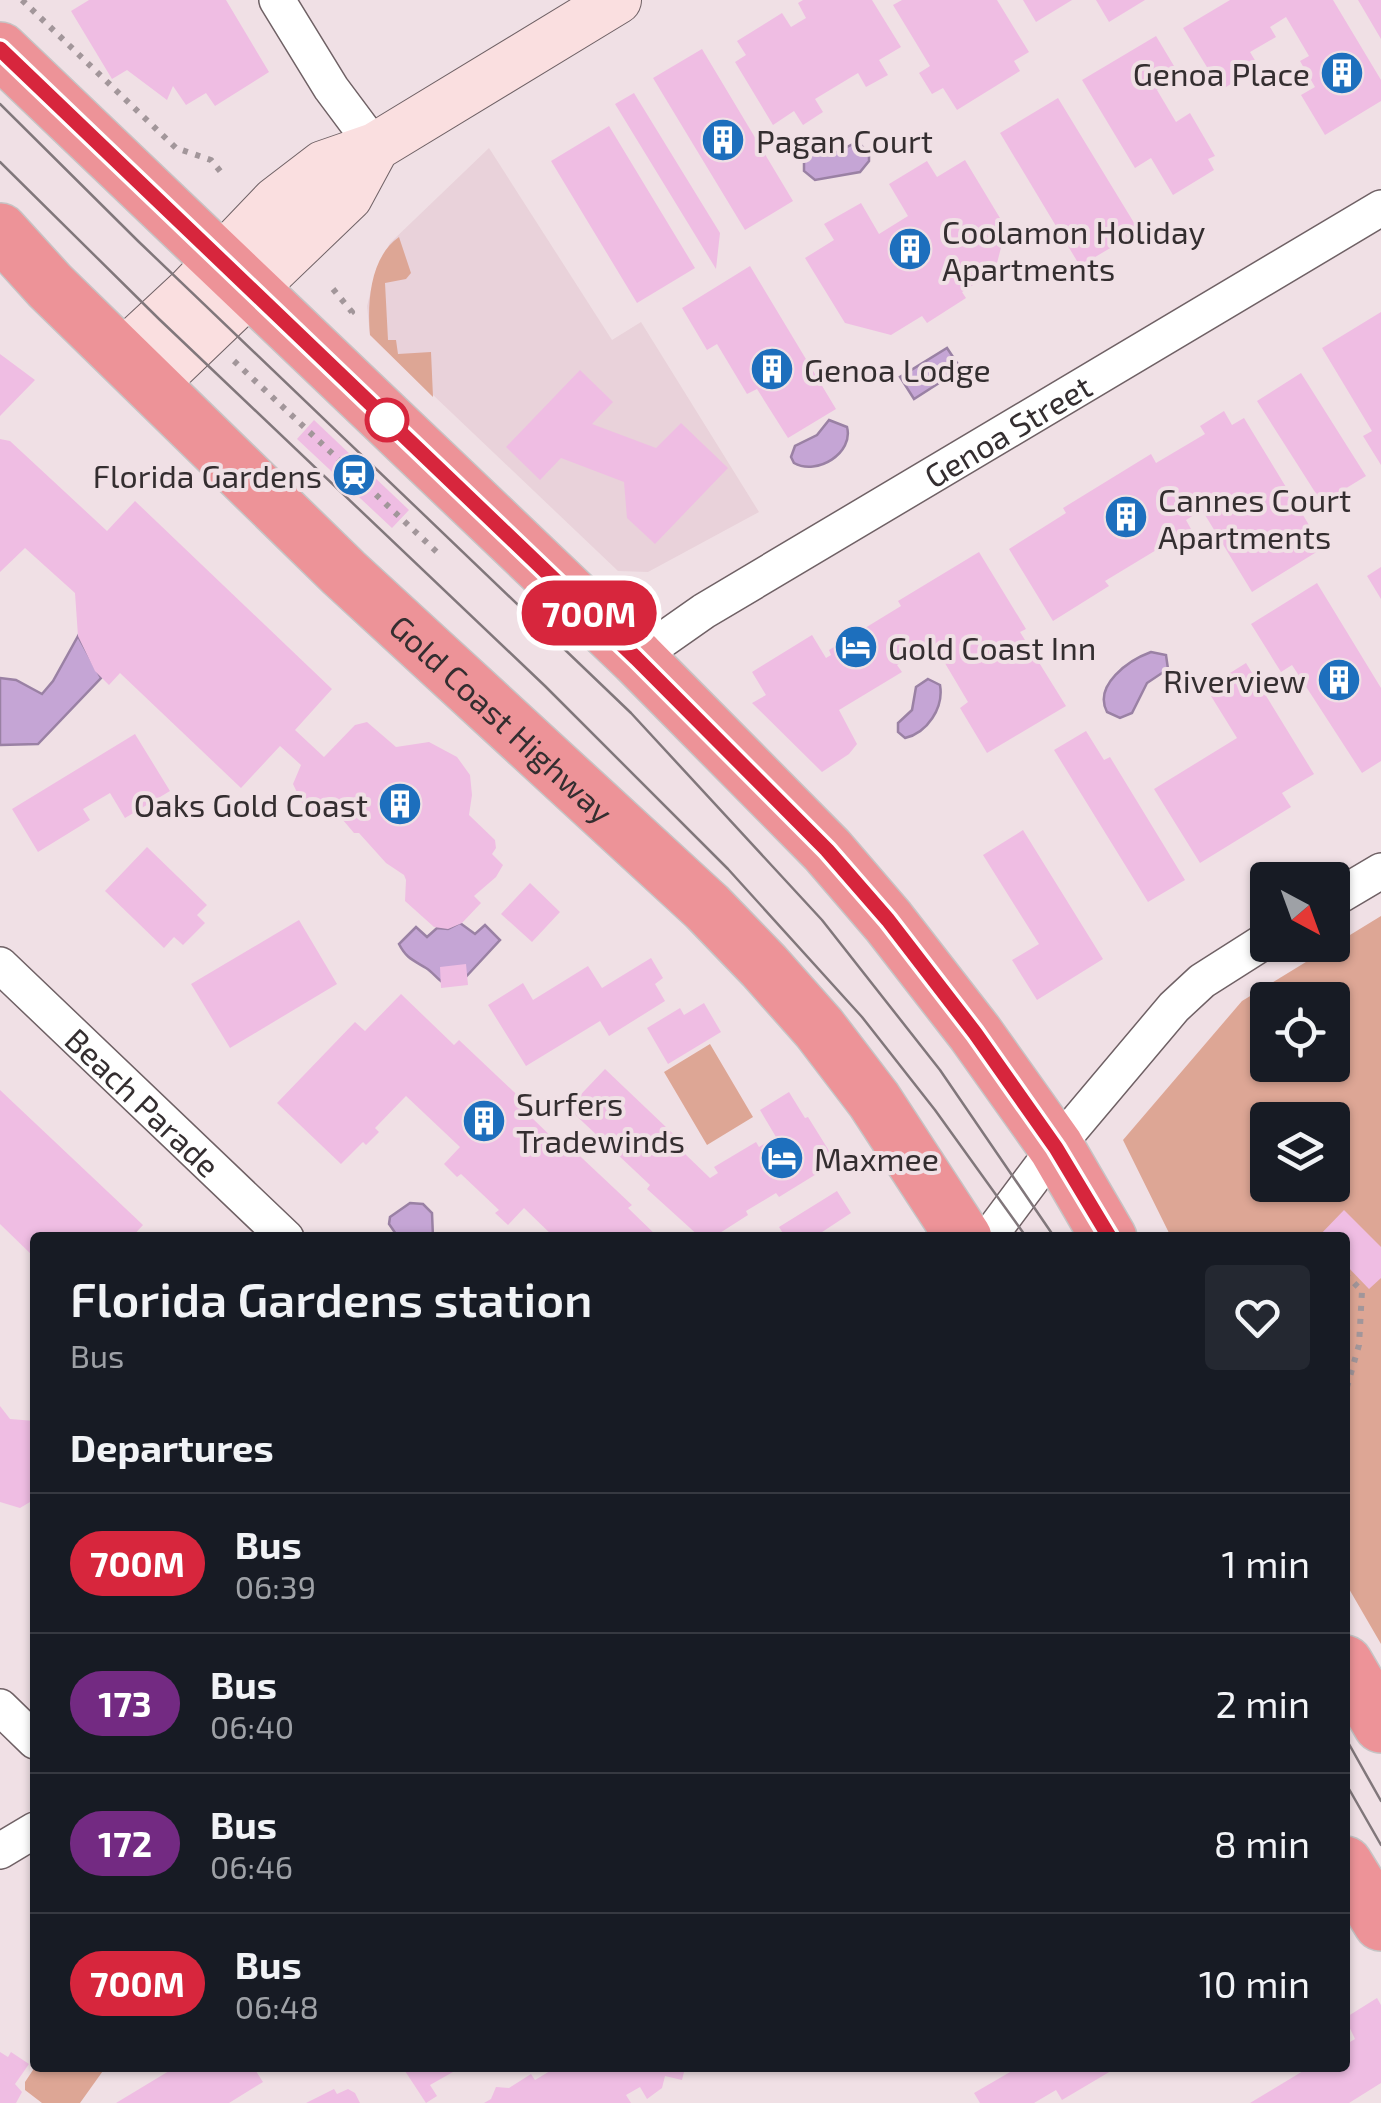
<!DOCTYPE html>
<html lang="en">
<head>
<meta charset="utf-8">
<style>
	:root { --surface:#171b24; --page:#242831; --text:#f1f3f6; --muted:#9ea1a6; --line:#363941 }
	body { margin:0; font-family:"Exo 2",sans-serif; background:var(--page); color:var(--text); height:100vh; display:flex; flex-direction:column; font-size:38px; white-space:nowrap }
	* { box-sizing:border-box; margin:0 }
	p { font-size:32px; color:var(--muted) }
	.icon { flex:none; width:55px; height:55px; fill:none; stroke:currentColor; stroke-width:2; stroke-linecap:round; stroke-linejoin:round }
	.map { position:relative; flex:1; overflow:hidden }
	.sheet { position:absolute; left:30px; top:1232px; width:1320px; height:840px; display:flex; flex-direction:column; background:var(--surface); border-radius:10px; box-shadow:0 2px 8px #0004 }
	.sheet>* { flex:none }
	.badge { padding:0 20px; border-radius:32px; font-size:35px; line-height:65px }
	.needle { width:65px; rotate:139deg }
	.tools { position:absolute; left:1250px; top:862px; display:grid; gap:20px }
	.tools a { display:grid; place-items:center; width:100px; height:100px; border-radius:10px; background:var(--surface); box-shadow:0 2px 8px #0004; font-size:50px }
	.map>.badge { position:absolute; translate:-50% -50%; box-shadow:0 0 0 5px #fff }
	h2 { padding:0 40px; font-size:38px; line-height:90px }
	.round { display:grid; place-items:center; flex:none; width:105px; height:105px; border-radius:10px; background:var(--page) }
	.summary { display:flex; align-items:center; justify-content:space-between; height:170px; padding:0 40px }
	h1 { font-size:48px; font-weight:600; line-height:75px }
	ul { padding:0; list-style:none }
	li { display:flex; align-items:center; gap:30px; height:140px; padding:0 40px; border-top:2px solid var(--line) }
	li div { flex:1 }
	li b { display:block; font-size:38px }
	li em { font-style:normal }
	li .badge { min-width:110px; font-weight:700; text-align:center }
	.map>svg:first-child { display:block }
</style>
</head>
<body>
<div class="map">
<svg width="1381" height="2103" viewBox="0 0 1381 2103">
	<rect width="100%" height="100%" fill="#f0e0e5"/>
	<!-- built -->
	<path fill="#e9d2da" d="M489 148 612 340 641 322 759 512 648 572 618 571 370 335 367 306 376 270 390 243Z"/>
	<!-- green -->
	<path fill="#dda695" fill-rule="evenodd" d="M399 237 411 273 406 279 385 283 388 340H396L398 354 431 352 433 397 370 335C367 303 370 257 399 237Z
		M1381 916V1644L1345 1582V1238L1171 1237 1123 1140 1242 1001ZM1268 1000H1332V1065H1268ZM1268 1120H1332V1185H1268Z
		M710 1044 753 1117 707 1145 664 1072Z
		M35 2067V2068H105L80 2103H42L25 2090V2082Z"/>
	<!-- water -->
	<path fill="#c5a5d5" stroke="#9a81a4" stroke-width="2.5" d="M853 144H860L869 154V161L860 172 815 180 804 171V159L816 152H837Z
		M947 348 961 369 914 399 900 377Z
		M829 420 847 427C854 453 817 476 794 463L791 457 795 446 817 435Z
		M78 636 101 678 38 744 0 745V678L16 680 42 694 53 681Z
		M1151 652 1166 655 1168 669 1147 683 1132 713 1120 718 1107 712C1093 685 1129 660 1151 652Z
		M928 679 940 685C944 708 927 733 905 738L898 732V723L912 710 916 687Z
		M460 923 475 934 485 925 500 940 463 980 447 985C438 981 434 973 426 968 413 960 406 958 399 944L416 927 427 937 437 928 448 929Z
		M410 1203 423 1204 432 1213 433 1237H398L389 1224 390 1217Z"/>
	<!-- building -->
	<path fill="#efbde3" d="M89 0H226L269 72 215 106 206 93 186 105 173 86 167 100 127 70 112 79 71 11Z
		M803 0H872L901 47 879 60 888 75 866 87 858 73 815 99 823 112 803 125 794 111 773 125 735 62 746 55 737 41 782 13 791 27 806 18 798 3Z
		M902 0H997L1029 52 1014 61 1020 71 957 110 943 88 932 94 919 73 930 66 893 5Z
		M1023 0H1072L1036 22Z
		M1096 0H1145L1109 22Z
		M1230 0H1333L1381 80V101L1325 135 1301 95 1315 87 1300 61 1309 56 1286 17 1270 27 1276 37 1250 52 1259 67 1221 90 1183 28Z
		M1358 0H1381V39Z
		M1156 36 1180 76 1157 90 1176 122 1190 113 1215 156 1208 159 1214 170 1173 195 1151 158 1135 168 1082 80Z
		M702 49 793 201 745 230 653 78Z
		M634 93 720 233 716 269 615 104Z
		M1058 98 1139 231 1080 266 1000 133Z
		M609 126 695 268 637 303 551 161Z
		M965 160 1006 228 995 271 962 292 966 298 927 323 922 316 891 335 845 323 805 258 834 240 824 224 861 203 879 234 908 216 889 184 927 161 937 177Z
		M750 266 836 409 788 438 757 389 747 394 717 344 707 350 682 308Z
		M1381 312V465L1363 436 1372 431 1322 348Z
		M0 354 35 380 0 416Z
		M580 370 613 402 592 424 656 448 681 423 728 468 655 544 627 518 624 482 561 458 540 480 506 447Z
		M1301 373 1366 476 1322 503 1257 401Z
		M1224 411 1232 425 1244 418 1323 548 1252 592 1202 510 1186 520 1191 529 1105 581 1109 586 1053 621 1009 549 1066 513 1063 508 1151 454 1156 463 1205 434 1200 426Z
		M314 420 409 510 392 528 297 439Z
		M0 439 10 441 107 531 135 501 332 689 295 730 324 757 355 725 367 722 396 747 429 742 457 757 470 775 472 795 469 815 495 840 496 848 492 854 503 865 496 877 474 896 481 903 462 923 448 929 434 927 405 901 406 880 404 875 386 863 359 833H354L337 813 313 814 303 805 293 784 301 765 280 746 241 788 120 673 109 685 95 671 78 636 75 593 25 548 0 572Z
		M979 552 1026 629 1020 632 1066 706 987 753 960 708 968 702 933 643 897 665 902 672 839 710 857 744 849 754 822 772 752 703 766 695 752 672 812 635 826 658 831 655 829 650 901 606 898 601Z
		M1381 567V599L1367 576Z
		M1317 583 1381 688V761L1362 773 1292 665 1281 672 1251 624Z
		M1246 663 1314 774 1282 793 1291 807 1200 863 1154 789 1237 738 1206 688Z
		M1086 731 1104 760 1110 757 1185 880 1148 902 1054 750Z
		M135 734 170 791 125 818 110 793 83 809 90 820 38 852 12 809Z
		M1023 830 1103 959 1037 1000 1012 960 1039 944 983 855Z
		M147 847 207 905 197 915 205 923 183 945 174 937 164 948 105 891Z
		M530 883 560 912 532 942 501 914Z
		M299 920 337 984 230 1048 191 984Z
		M651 958 663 978 655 984 665 1001 609 1036 600 1021 526 1066 488 1005 523 983 533 1000 588 966 602 988Z
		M466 964 468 985 441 988 440 967Z
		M401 994 454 1045 459 1040 533 1110 529 1115 562 1147 566 1143 632 1205 628 1208 659 1238H555L524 1208 508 1225 495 1213 499 1210 461 1174 457 1177 444 1164 460 1147 406 1096 375 1128 379 1132 366 1145 363 1142 341 1164 277 1103 355 1022 365 1031Z
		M704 1003 721 1032 668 1064 647 1028 680 1008 684 1015Z
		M605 1069 688 1148 684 1153 710 1178 718 1173 714 1167 756 1142 759 1147 776 1137 760 1110 789 1092 805 1118 808 1117 836 1162 779 1197 776 1193 746 1211 748 1215 712 1238H701L647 1189 650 1185 568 1108Z
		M0 1090 143 1225 131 1238H35V1258L0 1224Z
		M837 1191 851 1213 813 1238H786L779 1227Z
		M1344 1210 1381 1247V1278L1369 1289 1345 1264V1238H1317Z
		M0 1406 10 1419 35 1421V1493L30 1502 20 1508 0 1502Z
		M1377 1998 1381 2005V2083L1349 2103H1250L1308 2068H1345V2045L1355 2039 1345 2018Z
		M0 2052 8 2057 11 2052 29 2064 15 2084 22 2092 16 2103H0Z
		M174 2068H254L263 2082 229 2103H116Z
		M403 2068H460L430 2085 437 2096 426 2103Z
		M555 2068H685L682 2080 665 2076 662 2088 647 2099 640 2087 626 2095 631 2103H484L491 2099 496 2087 509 2088 531 2074 535 2080Z
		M1017 2068H1116L1062 2100 1056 2090 1034 2103H980L974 2093Z
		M334 2089 337 2094 348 2089 355 2093 360 2103H306Z"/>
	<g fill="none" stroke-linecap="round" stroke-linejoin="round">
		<!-- street casing -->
		<g stroke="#6f6165" stroke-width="38">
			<g id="street">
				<path d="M277 0 331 88 375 147"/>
				<path id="s1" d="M637 658 704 611 1381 208"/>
				<path d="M1332 900 1381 871"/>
				<path id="s2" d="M0 965 286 1238"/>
				<path d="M988 1238 1056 1147 1174 1007 1202 981 1268 939"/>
				<path d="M0 1707 35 1741"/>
				<path d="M0 1851 35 1830"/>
			</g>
		</g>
		<!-- secondary casing -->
		<g stroke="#6f6165" stroke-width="50">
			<path id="secondary" d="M121 355 191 290 276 201 323 165 375 147 617 0
				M151 386 348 197 375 147"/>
		</g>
		<!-- highway casing -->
		<g stroke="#c6c4c5" stroke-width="58">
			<g id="highway">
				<path d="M0 50 637 658 827 850 888 921 975 1033 1056 1147 1109 1238"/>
				<path id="s3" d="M0 231 50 286 344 573 707 907 764 966 819 1028 874 1100 964 1238"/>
				<path d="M1345 1663 1381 1725"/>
				<path d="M1345 1864 1381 1923"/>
			</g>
		</g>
		<!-- path -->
		<path stroke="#a2969a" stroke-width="6" stroke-dasharray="5 8" stroke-linecap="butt" d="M22 0 176 148 211 160 225 177
			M333 289 352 312 345 317
			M234 361 439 554
			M1345 1274 1362 1291 1359 1345 1345 1394"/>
		<!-- street -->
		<use href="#street" stroke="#fff" stroke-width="35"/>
		<!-- secondary -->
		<use href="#secondary" stroke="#fadfe0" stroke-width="48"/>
		<!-- highway -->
		<use href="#highway" stroke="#ed9398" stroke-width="55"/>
		<!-- tram -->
		<path stroke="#81777b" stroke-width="2.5" d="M0 104 138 241 631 713 822 920 940 1070 1055 1238
			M0 162 159 319 545 686 728 869 862 1017 935 1110 1027 1238
			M1345 1737 1381 1801
			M1345 1782 1381 1845"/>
	</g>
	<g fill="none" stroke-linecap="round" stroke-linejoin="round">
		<!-- line casing -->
		<g stroke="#fff" stroke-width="22">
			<path id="line" d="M0 49 636 658 827 850 888 920 975 1033 1056 1148 1110 1238"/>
		</g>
		<!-- line -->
		<use href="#line" stroke="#d7263d" stroke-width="15"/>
	</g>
	<!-- icons -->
	<defs>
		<g id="building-disc" transform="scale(2.25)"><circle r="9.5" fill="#1d6fbd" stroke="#f0e0e5"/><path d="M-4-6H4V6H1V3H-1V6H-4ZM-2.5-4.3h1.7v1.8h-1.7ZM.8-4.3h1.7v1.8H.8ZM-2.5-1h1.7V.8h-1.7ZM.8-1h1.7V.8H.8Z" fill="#fff"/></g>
		<g id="station-disc" transform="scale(2.25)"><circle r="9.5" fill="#1d6fbd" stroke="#f0e0e5"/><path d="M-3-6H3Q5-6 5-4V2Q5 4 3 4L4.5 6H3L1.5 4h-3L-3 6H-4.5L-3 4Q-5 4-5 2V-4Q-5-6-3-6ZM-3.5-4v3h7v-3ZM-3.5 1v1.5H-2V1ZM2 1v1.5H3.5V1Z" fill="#fff"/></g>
		<g id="hotel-disc" transform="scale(2.25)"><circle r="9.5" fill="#1d6fbd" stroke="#f0e0e5"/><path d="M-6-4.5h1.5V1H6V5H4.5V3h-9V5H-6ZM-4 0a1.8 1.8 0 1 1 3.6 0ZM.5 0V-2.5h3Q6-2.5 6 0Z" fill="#fff"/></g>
	</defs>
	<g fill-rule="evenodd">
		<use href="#building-disc" x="1342" y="73"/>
		<use href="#building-disc" x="723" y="140"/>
		<use href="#building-disc" x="910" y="249"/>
		<use href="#building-disc" x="772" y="369"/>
		<use href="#station-disc" x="354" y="475"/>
		<use href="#building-disc" x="1126" y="517"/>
		<use href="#hotel-disc" x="856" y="647"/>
		<use href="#building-disc" x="1339" y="680"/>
		<use href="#building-disc" x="400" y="804"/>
		<use href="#building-disc" x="484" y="1121"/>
		<use href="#hotel-disc" x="782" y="1158"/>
	</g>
	<!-- markers -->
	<circle fill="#fff" stroke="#d7263d" stroke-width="5" cx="387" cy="420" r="20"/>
	<g text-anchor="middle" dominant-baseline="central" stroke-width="8" stroke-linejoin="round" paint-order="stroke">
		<!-- poi labels -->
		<g font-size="32" fill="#342e30" stroke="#f0e0e5" text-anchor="start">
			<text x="1310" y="73" text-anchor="end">Genoa Place</text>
			<text x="756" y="140">Pagan Court</text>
			<text x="942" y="231">Coolamon Holiday<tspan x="942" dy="37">Apartments</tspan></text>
			<text x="804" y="369">Genoa Lodge</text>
			<text x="322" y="475" text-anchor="end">Florida Gardens</text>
			<text x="1158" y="499">Cannes Court<tspan x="1158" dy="37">Apartments</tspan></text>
			<text x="888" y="647">Gold Coast Inn</text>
			<text x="1306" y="680" text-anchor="end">Riverview</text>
			<text x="368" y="804" text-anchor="end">Oaks Gold Coast</text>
			<text x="516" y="1103">Surfers<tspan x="516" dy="37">Tradewinds</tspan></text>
			<text x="814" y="1158">Maxmee</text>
		</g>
		<!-- street labels -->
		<g font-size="32" fill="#342e30" stroke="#f0e0e5">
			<text stroke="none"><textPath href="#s1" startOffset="435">Genoa Street</textPath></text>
			<text stroke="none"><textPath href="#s3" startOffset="700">Gold Coast Highway</textPath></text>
			<text stroke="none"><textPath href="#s2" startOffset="198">Beach Parade</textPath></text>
		</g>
	</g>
</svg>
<div class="tools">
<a><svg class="needle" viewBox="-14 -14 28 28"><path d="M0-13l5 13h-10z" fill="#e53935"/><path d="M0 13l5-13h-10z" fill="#9ea1a6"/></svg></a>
<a><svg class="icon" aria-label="locate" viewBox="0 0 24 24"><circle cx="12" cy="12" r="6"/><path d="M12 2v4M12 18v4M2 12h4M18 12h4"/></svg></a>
<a><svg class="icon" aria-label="layers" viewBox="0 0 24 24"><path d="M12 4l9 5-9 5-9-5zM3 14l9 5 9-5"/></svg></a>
</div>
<b class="badge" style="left:589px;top:613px;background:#d7263d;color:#fff">700M</b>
<section class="sheet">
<div class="summary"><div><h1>Florida Gardens station</h1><p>Bus</p></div><a class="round"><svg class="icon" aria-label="heart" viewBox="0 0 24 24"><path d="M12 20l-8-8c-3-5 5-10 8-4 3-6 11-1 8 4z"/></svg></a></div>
<h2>Departures</h2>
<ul>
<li><span class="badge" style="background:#d7263d;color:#fff">700M</span><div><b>Bus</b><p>06:39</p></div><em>1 min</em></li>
<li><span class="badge" style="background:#732a82;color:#fff">173</span><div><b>Bus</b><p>06:40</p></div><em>2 min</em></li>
<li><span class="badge" style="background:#732a82;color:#fff">172</span><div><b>Bus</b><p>06:46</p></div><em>8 min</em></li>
<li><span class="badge" style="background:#d7263d;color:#fff">700M</span><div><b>Bus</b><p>06:48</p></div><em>10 min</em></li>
</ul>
</section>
</div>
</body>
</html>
